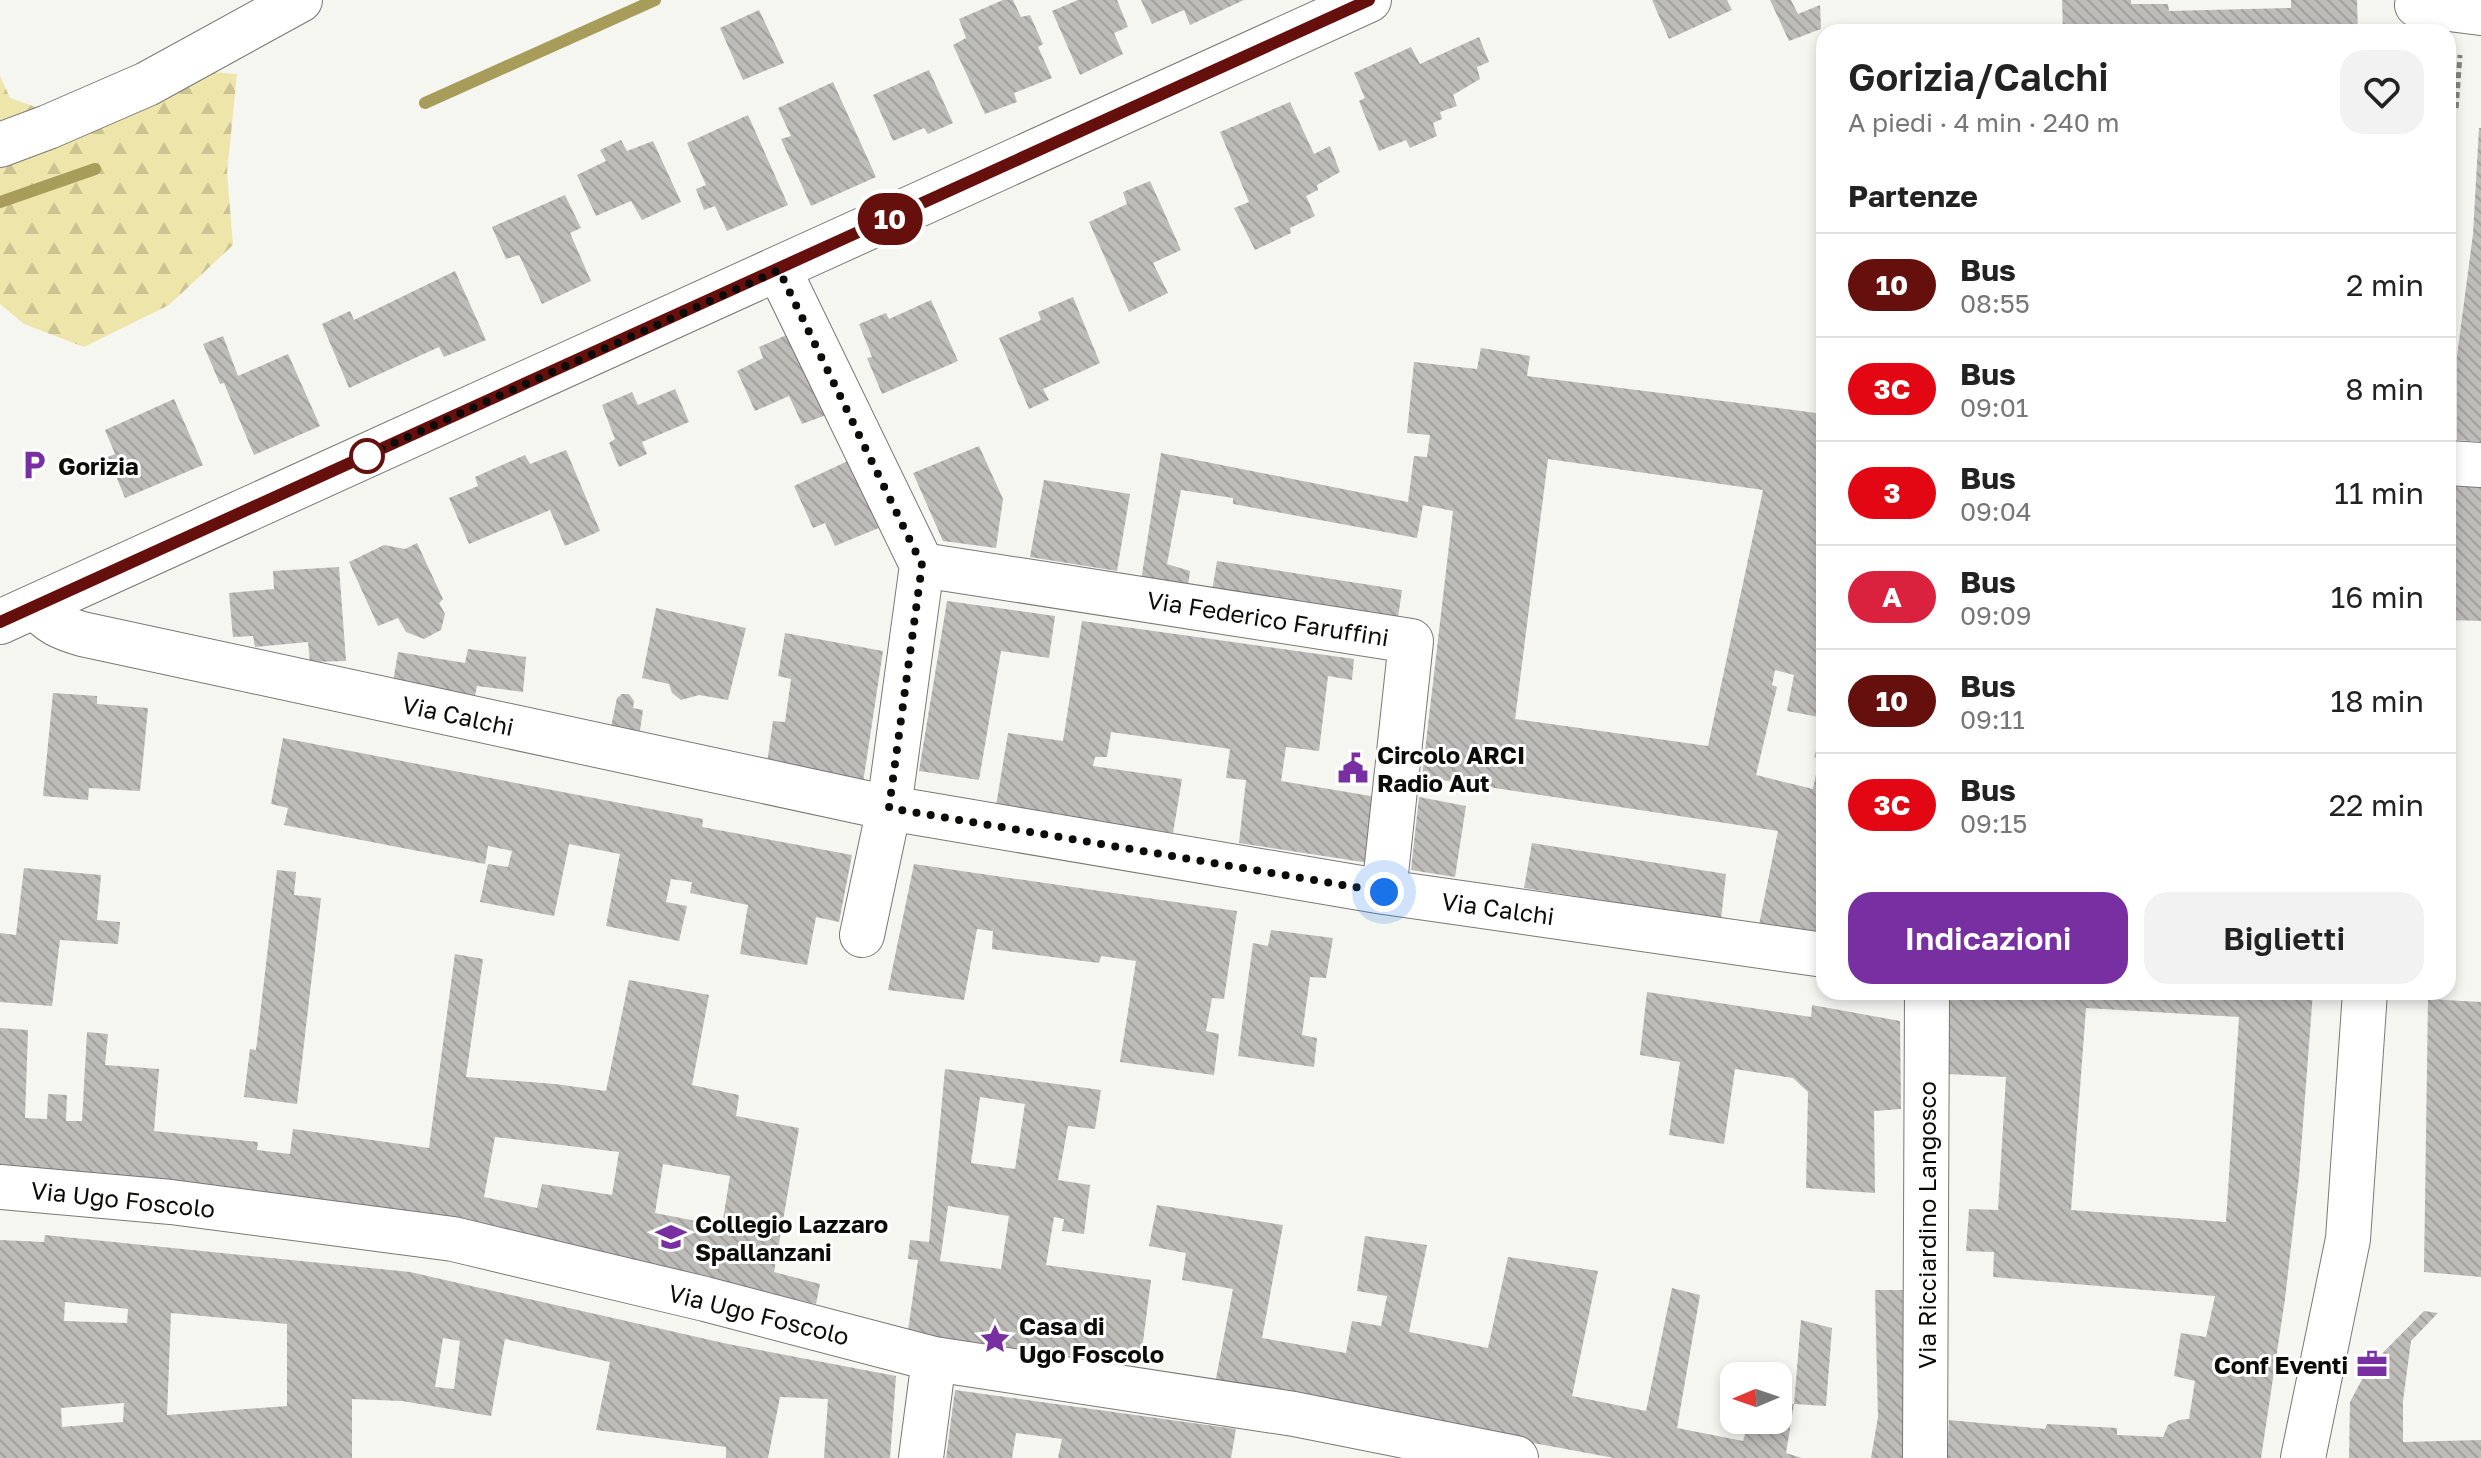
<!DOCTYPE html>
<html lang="it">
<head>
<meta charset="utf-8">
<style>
	:root { --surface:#fff; --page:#f2f2f2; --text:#222; --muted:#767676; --line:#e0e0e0; --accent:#782fa2 }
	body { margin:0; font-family:"Golos Text",sans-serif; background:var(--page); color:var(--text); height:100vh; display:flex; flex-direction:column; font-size:30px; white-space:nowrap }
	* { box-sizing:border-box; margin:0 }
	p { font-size:26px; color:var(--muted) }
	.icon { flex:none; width:44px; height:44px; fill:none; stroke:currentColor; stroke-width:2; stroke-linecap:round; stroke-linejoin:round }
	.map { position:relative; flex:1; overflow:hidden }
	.side { position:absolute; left:1816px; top:24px; width:640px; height:976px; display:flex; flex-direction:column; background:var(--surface); border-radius:24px; box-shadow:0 4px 12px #0003 }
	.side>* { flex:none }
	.badge { padding:0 16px; border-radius:26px; font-size:28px; line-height:52px }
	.needle { width:52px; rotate:268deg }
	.buttons { position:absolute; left:1720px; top:1362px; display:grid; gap:16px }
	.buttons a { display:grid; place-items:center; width:72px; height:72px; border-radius:16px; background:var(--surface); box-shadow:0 4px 12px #0003; font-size:40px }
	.you { position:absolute; width:40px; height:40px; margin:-20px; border:6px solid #fff; border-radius:50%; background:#1a73e8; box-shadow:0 0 0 12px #1a73e833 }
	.map>.badge { position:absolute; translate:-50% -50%; box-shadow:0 0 0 4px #fff }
	h2 { padding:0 32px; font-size:30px; line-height:72px }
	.round { display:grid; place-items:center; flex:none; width:84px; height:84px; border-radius:24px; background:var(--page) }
	.overview { display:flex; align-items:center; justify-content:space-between; height:136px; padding:0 32px }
	h1 { font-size:38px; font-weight:600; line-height:60px }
	.cta { display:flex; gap:16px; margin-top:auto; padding:16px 32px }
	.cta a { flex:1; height:92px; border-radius:24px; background:var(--accent); color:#fff; font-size:32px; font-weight:600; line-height:92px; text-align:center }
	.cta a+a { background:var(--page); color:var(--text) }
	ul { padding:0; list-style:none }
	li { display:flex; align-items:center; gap:24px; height:104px; padding:0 32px; border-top:2px solid var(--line) }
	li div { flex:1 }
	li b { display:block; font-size:30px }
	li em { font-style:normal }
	li .badge { min-width:88px; font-weight:700; text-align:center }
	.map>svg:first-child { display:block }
</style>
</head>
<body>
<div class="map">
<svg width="2481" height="1458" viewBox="0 0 2481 1458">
	<defs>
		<pattern id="forest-firs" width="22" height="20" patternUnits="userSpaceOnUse" patternTransform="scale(2)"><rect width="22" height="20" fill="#eee5aa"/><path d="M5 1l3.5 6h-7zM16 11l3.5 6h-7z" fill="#cbc391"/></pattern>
		<pattern id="building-back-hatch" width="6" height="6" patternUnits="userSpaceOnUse" patternTransform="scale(2)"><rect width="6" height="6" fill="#bdbcb8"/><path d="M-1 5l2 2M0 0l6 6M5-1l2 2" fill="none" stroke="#a1a09d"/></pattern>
	</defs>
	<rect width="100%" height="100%" fill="#f6f6f1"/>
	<!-- forest -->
	<path fill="url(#forest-firs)" d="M198 71 237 74 227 173 233 245 169 305 84 347 24 324 0 304V76L10 98 92 127Z"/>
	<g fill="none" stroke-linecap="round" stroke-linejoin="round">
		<!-- stream -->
		<path stroke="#a79c59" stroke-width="12" d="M425 103 655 0
			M0 202 95 169"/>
	</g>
	<!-- building -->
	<path fill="url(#building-back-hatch)" fill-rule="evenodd" d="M1003 0H1013L1021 17 1030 15 1043 44 1038 47 1052 78 1014 93 1017 102 985 114 953 45 966 38 959 19Z
		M1078 0H1117L1128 27 1114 33 1123 54 1080 75 1052 11Z
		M1141 0H1244L1190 25 1184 10 1152 24Z
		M1652 0H1727L1732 10 1669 39Z
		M1770 0H1791L1798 14 1820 5 1821 29 1789 41Z
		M2062 0H2131V4H2168L2169 11 2291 8V0H2357L2358 32H2063Z
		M759 10 784 63 743 80 720 28Z
		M1479 37 1489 62 1477 67 1480 79 1453 95 1457 106 1440 112 1442 119 1433 123 1437 136 1410 148 1406 140 1379 151 1359 101 1365 98 1354 73 1411 47 1420 64Z
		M929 70 953 123 928 134 924 128 893 141 873 95Z
		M833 82 876 177 811 206 781 139 791 136 778 108Z
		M1290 102 1314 154 1330 146 1340 172 1317 185 1318 190 1306 196 1315 216 1290 228 1291 233 1255 250 1234 208 1249 202 1220 132Z
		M748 115 788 205 727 231 715 206 704 210 696 189 706 185 687 143Z
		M2479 128H2481V442L2457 440V356L2473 234Z
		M621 140 627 151 653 141 681 202 642 220 631 201 596 216 577 175 606 161 600 150Z
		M1150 181 1181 250 1153 263 1168 293 1129 312 1089 222 1127 204 1123 192Z
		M565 195 581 228 570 233 591 281 542 304 519 255 506 259 492 227Z
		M455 271 486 340 444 357 439 347 349 388 322 324 350 311 354 320Z
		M1073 297 1100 363 1043 389 1049 400 1029 409 999 338 1041 320 1038 312Z
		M931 300 958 361 882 394 867 358 872 357 859 324 886 313 889 319Z
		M791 333 829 414 802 424 789 396 755 411 737 371 763 358 759 347Z
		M223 336 238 376 288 354 320 426 254 455 224 383 220 384 203 344Z
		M1481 348 1530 356 1527 376 1824 414V718L1787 711 1794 675 1775 670 1772 685 1777 687 1756 775 1813 789 1819 759 1814 757 1824 726V937L1759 925 1778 831 1422 777 1453 511 1423 505 1417 538 1233 504V498L1181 490 1167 564 1190 571 1187 593 1140 587 1161 453 1408 502 1414 456 1427 457 1430 435 1407 433 1414 362 1477 369ZM1548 459 1763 490 1708 746 1515 719Z
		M675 389 689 422 642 442 647 454 619 467 609 443 615 439 602 405 632 392 638 405Z
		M174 399 203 465 125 498 108 457 115 454 105 430Z
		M979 446 1003 499 996 548 943 541 913 473Z
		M566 450 600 531 565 546 550 510 469 544 449 498 478 486 475 477 525 455 530 464Z
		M850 460 881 527 835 546 825 523 813 528 794 486Z
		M1044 480 1130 494 1117 571 1030 557Z
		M2455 486 2481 487V621L2449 620Z
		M417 543 443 599 439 603 445 614 441 630 424 639 406 632 398 618 378 626 349 562 384 545 405 549Z
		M1217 561 1402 590 1397 624 1211 597Z
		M339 567 346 661 310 662 308 642 255 647 253 636 233 637 229 593 274 589 273 571Z
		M947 601 1055 616 1049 658 1001 651 979 780 919 771Z
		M656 608 746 628 728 700 699 695 681 700 672 693 669 684 642 678Z
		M1082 621 1354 659 1352 680 1328 676 1319 751 1286 747 1281 781 1377 797 1369 863 1239 843 1246 780 1226 778 1230 749 1111 732 1107 757H1095L1093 766 1182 779 1173 833 996 806 1008 733 1063 741Z
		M785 633 883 651 863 783 767 763 773 721 785 722 791 679 778 676Z
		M468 649 526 657 523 692 477 686 474 700 392 688 398 652 465 663Z
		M53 693 97 696V704L148 708 140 791 89 788 88 800 43 796Z
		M622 694H629L634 701 633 708 643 710 639 737 610 732 617 698Z
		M283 738 703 819 702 827 852 855 839 922 816 917 807 965 740 954 748 905 690 893 692 882 671 879 666 902 687 906 679 941 606 926 620 854 569 844 554 916 480 902 488 864 508 867 512 851 488 846 485 864 284 825 288 808 271 804Z
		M1419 797 1466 806 1455 877 1411 870Z
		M1532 843 1726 874 1721 919 1524 888Z
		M914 864 1237 911 1224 999 1212 998 1206 1031 1219 1034 1214 1075 1120 1062 1136 961 1101 956 1099 963 992 949 993 931 977 929 964 1000 888 990Z
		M24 868 101 875 97 920 120 922 118 944 60 940 52 1006 0 1002V933L16 935Z
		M277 870 296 872 294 895 321 898 297 1104 244 1097 250 1049 256 1050Z
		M1271 930 1333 938 1326 978 1310 977 1302 1035 1317 1038 1314 1067 1238 1056 1253 943 1268 946Z
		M455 954 483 959 466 1077 555 1084 606 1091 629 980 709 995 692 1085 739 1095 736 1116 799 1128 774 1272 820 1284 816 1304 712 1281 0 1177V1028L28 1030 25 1118 47 1119 48 1094 67 1095 66 1121H82L87 1032 108 1034 105 1065 159 1069 154 1131 258 1142 257 1150 290 1154 293 1129 429 1148ZM495 1137 619 1152 612 1195 542 1184 537 1208 484 1197ZM663 1164 730 1176 722 1226 655 1213Z
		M1647 992 1811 1017 1812 1005 1900 1021 1901 1109 1874 1111 1875 1193 1806 1188 1808 1092 1793 1078 1735 1069 1724 1144 1669 1135 1680 1062 1640 1055Z
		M1950 992H2313L2299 1176 2285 1299 2261 1458H1947L1949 1420 2045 1429 2047 1424 2117 1428V1435L2163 1437 2168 1425 2179 1420 2189 1419 2195 1381 2174 1376 2181 1333 2206 1337 2215 1296 1993 1277 1994 1252 1966 1251 1969 1209 1998 1210 2006 1077 1947 1074ZM2086 1008 2239 1017 2226 1222 2071 1210Z
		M2428 999 2481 1002V1277L2424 1272Z
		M945 1069 1101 1090 1095 1129 1068 1126 1058 1180 1090 1185 1084 1234 1062 1231 1064 1219 1054 1217 1046 1265 1151 1280 1140 1365 961 1341 908 1331 918 1260 908 1259 910 1240 929 1242ZM980 1097 1025 1104 1015 1169 971 1163ZM948 1206 1009 1216 1001 1269 940 1261Z
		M1157 1205 1283 1225 1262 1338 1346 1353 1352 1321 1381 1326 1387 1296 1357 1291 1365 1236 1427 1245 1409 1332 1488 1348 1508 1257 1598 1271 1572 1396 1646 1411 1672 1288 1700 1295 1677 1428 1743 1441 1749 1420H1778V1402L1794 1404 1786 1453 1802 1458H1614L1215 1384 1233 1289 1182 1280 1186 1253 1149 1246Z
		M45 1235 410 1272 728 1344 896 1376 890 1458H824L828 1399 780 1397 768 1458H726V1447L596 1430 610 1362 505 1339 491 1416 402 1401 352 1399V1458H0V1240L44 1242ZM65 1302 128 1309 127 1323 64 1321ZM171 1313 287 1324V1406L167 1415ZM443 1338 460 1341 454 1389 435 1387ZM124 1403 123 1422 62 1427 61 1408Z
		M1875 1290H1904L1905 1458H1871L1878 1417Z
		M2424 1311 2438 1313 2411 1341 2403 1401V1442L2481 1440V1458H2349L2350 1402 2368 1368Z
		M1801 1320 1832 1328 1826 1406 1794 1404Z
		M955 1390 1236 1429 1231 1458H1058L1062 1439 1016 1433 1012 1458H946Z"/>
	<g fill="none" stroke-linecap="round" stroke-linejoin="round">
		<!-- minor casing -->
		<g stroke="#797875" stroke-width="46">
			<path id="minor" d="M2417 5 2481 13
				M0 145 48 127 147 84 300 0
				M779 270 922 565 889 808 862 935
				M2448 463 2481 465
				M922 565 1411 641 1384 892
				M36 606C49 623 62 628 82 634L889 808 1384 892 1824 955
				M0 622 1369 0
				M0 1187 171 1202 453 1239 705 1299 934 1359 1294 1414 1516 1458
				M921 1458 934 1359
				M1925 1458 1927 992
				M2303 1458 2348 1239 2365 992"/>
		</g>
		<!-- path -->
		<path stroke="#83837f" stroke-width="5" stroke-dasharray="6 4" stroke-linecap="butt" d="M2448 110H2456L2460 55"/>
		<!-- minor -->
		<use href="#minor" stroke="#fff" stroke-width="44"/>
	</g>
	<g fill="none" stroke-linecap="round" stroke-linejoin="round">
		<!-- line casing -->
		<g stroke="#fff" stroke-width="18">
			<path id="line" d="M0 622 1369 0"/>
		</g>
		<!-- line -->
		<use href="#line" stroke="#66100d" stroke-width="12"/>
		<!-- walk -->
		<path stroke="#0c0c0a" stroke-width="8" stroke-dasharray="0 14.4" d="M367 456 361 458 779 270 922 565 889 808 1384 892"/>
	</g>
	<!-- icons -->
	<defs>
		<g id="parking-bare" transform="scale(2.4)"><path d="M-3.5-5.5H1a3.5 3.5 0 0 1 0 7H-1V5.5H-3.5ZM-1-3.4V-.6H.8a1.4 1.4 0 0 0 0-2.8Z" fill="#782fa2" stroke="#fff" stroke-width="2.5" paint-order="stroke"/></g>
		<g id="civic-bare" transform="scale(2.4)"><path d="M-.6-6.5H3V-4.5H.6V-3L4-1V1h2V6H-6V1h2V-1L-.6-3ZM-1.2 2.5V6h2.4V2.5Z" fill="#782fa2" stroke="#fff" stroke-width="2.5" paint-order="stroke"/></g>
		<g id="university-bare" transform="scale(2.4)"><path d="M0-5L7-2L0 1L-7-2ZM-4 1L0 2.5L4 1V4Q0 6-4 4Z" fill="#782fa2" stroke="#fff" stroke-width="2.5" paint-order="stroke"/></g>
		<g id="sight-bare" transform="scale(2.4)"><path d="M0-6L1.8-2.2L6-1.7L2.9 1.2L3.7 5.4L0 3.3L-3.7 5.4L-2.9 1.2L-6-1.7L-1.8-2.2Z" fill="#782fa2" stroke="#fff" stroke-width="2.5" paint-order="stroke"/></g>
		<g id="office-bare" transform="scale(2.4)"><path d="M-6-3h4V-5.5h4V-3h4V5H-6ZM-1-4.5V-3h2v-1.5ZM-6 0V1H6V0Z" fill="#782fa2" stroke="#fff" stroke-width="2.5" paint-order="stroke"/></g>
	</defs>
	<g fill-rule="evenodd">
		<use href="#parking-bare" x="34" y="465"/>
		<use href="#civic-bare" x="1353" y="768"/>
		<use href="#university-bare" x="671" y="1237"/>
		<use href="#sight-bare" x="995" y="1339"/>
		<use href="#office-bare" x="2372" y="1364"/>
	</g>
	<!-- markers -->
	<circle fill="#fff" stroke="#66100d" stroke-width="4" cx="367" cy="456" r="16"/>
	<g text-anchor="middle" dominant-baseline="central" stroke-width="6" stroke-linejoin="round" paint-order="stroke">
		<!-- poi labels -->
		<g font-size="24" font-weight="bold" fill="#0c0c0a" stroke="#fff" text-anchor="start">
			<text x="58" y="465">Gorizia</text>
			<text x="1377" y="754">Circolo ARCI<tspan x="1377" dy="28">Radio Aut</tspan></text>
			<text x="695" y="1223">Collegio Lazzaro<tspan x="695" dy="28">Spallanzani</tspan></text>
			<text x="1019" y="1325">Casa di<tspan x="1019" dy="28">Ugo Foscolo</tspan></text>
			<text x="2348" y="1364" text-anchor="end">Conf Eventi</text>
		</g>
		<!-- street labels -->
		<g font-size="24" fill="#0c0c0a" stroke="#fff">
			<text transform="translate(1268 618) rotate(9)">Via Federico Faruffini</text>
			<text transform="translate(458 715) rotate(12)">Via Calchi</text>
			<text transform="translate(1498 908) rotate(8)">Via Calchi</text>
			<text transform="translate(123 1199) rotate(6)">Via Ugo Foscolo</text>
			<text transform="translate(1926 1225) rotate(-90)">Via Ricciardino Langosco</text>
			<text transform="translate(759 1314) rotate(14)">Via Ugo Foscolo</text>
		</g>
	</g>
</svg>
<div class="buttons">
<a><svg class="needle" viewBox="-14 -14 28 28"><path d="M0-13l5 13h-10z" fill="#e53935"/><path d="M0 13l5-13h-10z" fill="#767676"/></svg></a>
</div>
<div class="you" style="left:1384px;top:892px"></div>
<b class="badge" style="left:890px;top:219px;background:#66100d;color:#fff">10</b>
<section class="side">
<div class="overview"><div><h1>Gorizia/Calchi</h1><p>A piedi · 4 min · 240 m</p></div><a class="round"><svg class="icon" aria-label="heart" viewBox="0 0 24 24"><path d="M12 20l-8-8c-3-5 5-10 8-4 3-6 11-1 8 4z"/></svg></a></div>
<h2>Partenze</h2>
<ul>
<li><span class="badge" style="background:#66100d;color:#fff">10</span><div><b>Bus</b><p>08:55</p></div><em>2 min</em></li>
<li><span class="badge" style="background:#e30613;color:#fff">3C</span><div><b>Bus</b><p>09:01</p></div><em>8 min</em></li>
<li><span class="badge" style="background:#e30613;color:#fff">3</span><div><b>Bus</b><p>09:04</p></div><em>11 min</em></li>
<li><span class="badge" style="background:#da213e;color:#fff">A</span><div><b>Bus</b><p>09:09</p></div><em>16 min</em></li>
<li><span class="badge" style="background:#66100d;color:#fff">10</span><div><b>Bus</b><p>09:11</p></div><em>18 min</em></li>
<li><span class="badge" style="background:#e30613;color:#fff">3C</span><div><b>Bus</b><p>09:15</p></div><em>22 min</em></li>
</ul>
<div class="cta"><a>Indicazioni</a><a>Biglietti</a></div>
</section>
</div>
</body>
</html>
